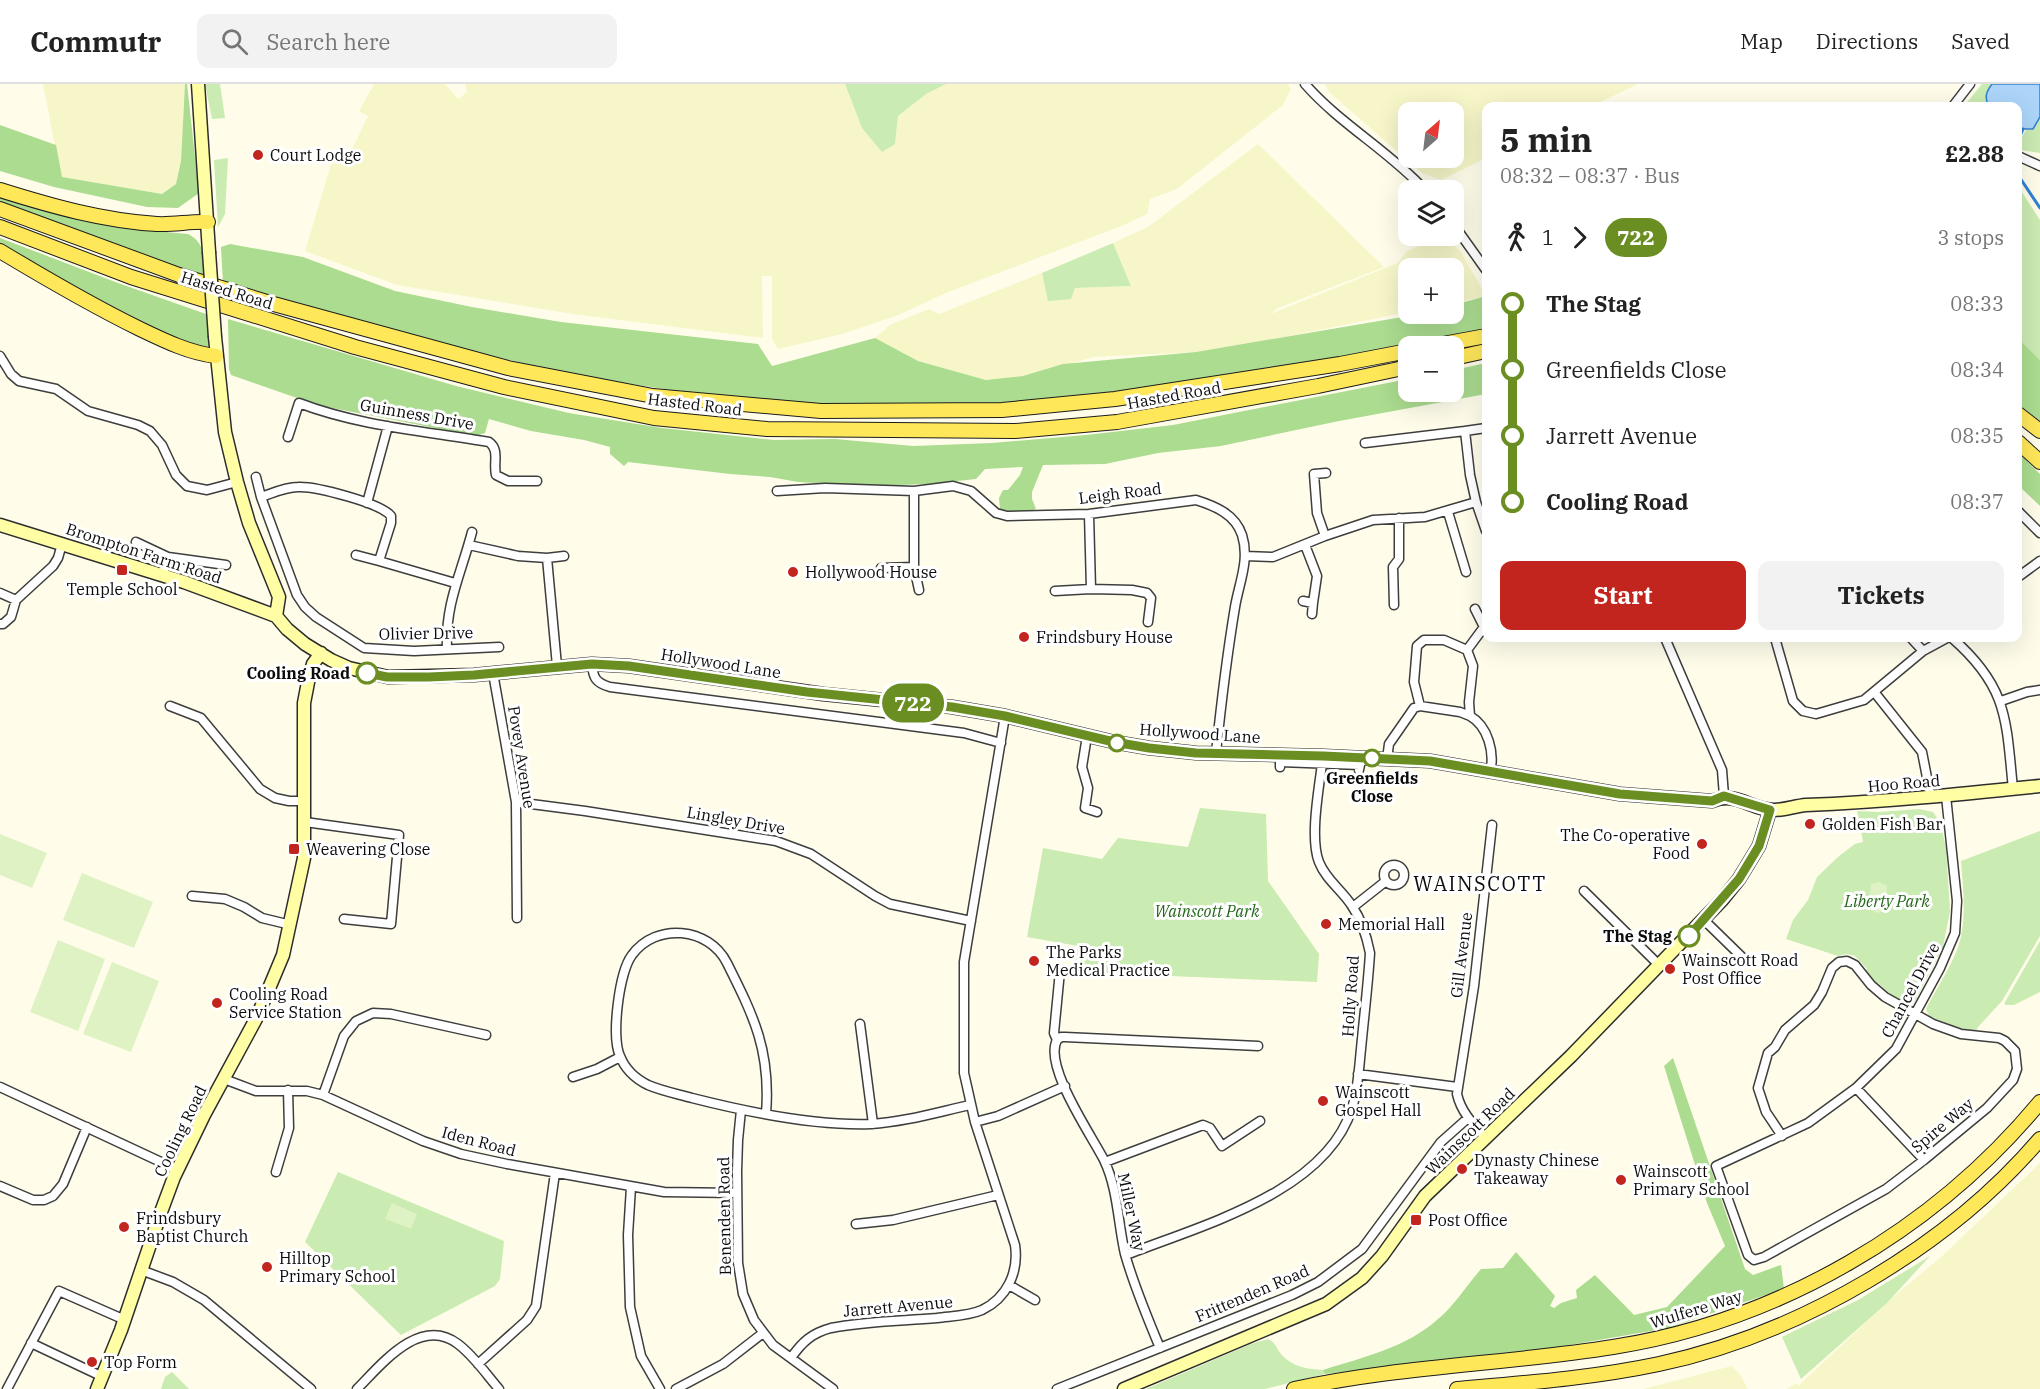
<!DOCTYPE html>
<html lang="en">
<head>
<meta charset="utf-8">
<style>
	:root { --surface:#fff; --page:#f2f2f2; --text:#222; --muted:#767676; --line:#e0e0e0; --accent:#c2251d }
	body { margin:0; font-family:"IBM Plex Serif",serif; background:var(--page); color:var(--text); height:100vh; display:flex; flex-direction:column; font-size:22px; white-space:nowrap }
	* { box-sizing:border-box; margin:0 }
	p { font-size:20px; color:var(--muted) }
	.icon { flex:none; width:33px; height:33px; fill:none; stroke:currentColor; stroke-width:2; stroke-linecap:round; stroke-linejoin:round }
	.map { position:relative; flex:1; overflow:hidden }
	.side { position:absolute; left:1482px; top:18px; width:540px; height:540px; display:flex; flex-direction:column; background:var(--surface); border-radius:12px; box-shadow:0 6px 24px #0002 }
	.side>* { flex:none }
	.badge { padding:0 12px; border-radius:20px; font-size:21px; line-height:39px }
	.needle { width:39px; rotate:28deg }
	.tools { position:absolute; left:1398px; top:18px; display:grid; gap:12px }
	.tools a { display:grid; place-items:center; width:66px; height:66px; border-radius:12px; background:var(--surface); box-shadow:0 6px 24px #0002; font-size:30px }
	.map>.badge { position:absolute; translate:-50% -50%; box-shadow:0 0 0 3px #fff }
	.legs { display:flex; align-items:center; gap:9px; height:66px; padding:0 18px; font-size:20px }
	.legs p { margin-inline-start:auto }
	.headline { display:flex; align-items:center; justify-content:space-between; height:102px; padding:0 18px }
	h1 { font-size:33px; font-weight:800; line-height:45px }
	.primary-button { display:flex; gap:12px; margin-top:auto; padding:12px 18px }
	.primary-button a { flex:1; height:69px; border-radius:12px; background:var(--accent); color:#fff; font-size:24px; font-weight:800; line-height:69px; text-align:center }
	.primary-button a+a { background:var(--page); color:var(--text) }
	ul { padding:0 18px; list-style:none }
	li { display:flex; align-items:center; gap:21px; height:66px; font-size:22px }
	li i { display:grid; place-items:center; width:9px; height:100%; margin:0 8px; background:currentColor }
	li i::after { content:''; width:15px; height:15px; margin:-8px; border:4px solid; border-radius:50%; background:var(--surface) }
	li p { margin-inline-start:auto }
	li:first-child i { background:linear-gradient(#0000 50%,currentColor 0) }
	li:last-child i { background:linear-gradient(currentColor 50%,#0000 0) }
	header { display:flex; align-items:center; gap:36px; box-sizing:border-box; height:84px; padding:0 30px; background:var(--surface); border-bottom:2px solid var(--line) }
	header strong { font-size:28px }
	nav { display:flex; gap:33px; margin-inline-start:auto; font-size:21px }
	.search { width:420px; height:54px; background:var(--page); display:flex; align-items:center; gap:15px; box-sizing:border-box; padding:0 21px; border-radius:12px; color:var(--muted); font-size:22px }
	.map>svg:first-child { display:block }
</style>
</head>
<body>
<header>
<strong>Commutr</strong>
<div class="search"><svg class="icon" aria-label="search" viewBox="0 0 24 24"><circle cx="10" cy="10" r="6"/><path d="M15 15l6 6"/></svg>Search here</div>
<nav><a>Map</a><a>Directions</a><a>Saved</a></nav>
</header>
<div class="map">
<svg width="2040" height="1305" viewBox="0 0 2040 1305">
	<rect width="100%" height="100%" fill="#fffdea"/>
	<!-- farmland -->
	<path fill="#f6f6c9" fill-rule="evenodd" d="M43 0H185L181 77 176 100 162 110 61 93Z
		M374 0H445L458 15 467 8 465 0H845L862 44 895 60 898 32 926 10 946 0H1288L1291 5 1283 21 1177 105 1150 115 1147 130 1124 141 946 209 896 232 842 250 778 265 772 255V192H762L763 254 573 230 397 201 305 167 332 77 345 80 368 32 359 27Z
		M1325 0H1638L1592 22H1486V74L1441 96 1422 89 1329 8ZM1408 28H1454V74H1408Z
		M1258 60 1384 183 1278 224 1270 230 1398 179 1406 168 1440 152H1447L1462 170 1486 212 1454 219V184H1408V228L1275 255 1196 268 1094 273 1023 292 987 296 918 277 875 254 890 241 929 225 939 230 1042 189 1048 216 1075 204 1131 202 1113 159 1148 143Z
		M2040 1079V1305H1787L1796 1299 1798 1302 1892 1214 1941 1173Z
		M1732 1282 1741 1292 1748 1305H1643Z"/>
	<!-- green -->
	<path fill="#caebb2" d="M205 0H220L225 34 212 35Z
		M845 0H946L926 10 898 32 895 60 882 68 862 44Z
		M1982 0H1992C1986 8 1984 14 1989 22H1964Z
		M2040 33V69L2020 66 2018 60 2026 46H2029L2035 42Z
		M228 74 225 130 218 143 214 76Z
		M2018 102 2040 136V276L2021 257 2018 259Z
		M1113 159 1131 202 1075 204 1071 215 1048 217 1042 189Z
		M1200 724 1266 730 1268 797 1319 870 1317 898 1074 888 1078 862 1027 853 1043 764 1102 775 1118 754 1188 763Z
		M1919 725 1933 728 1938 735 1942 746 1946 764 1950 827 1943 863 1914 919 1911 921 1903 918 1902 920 1893 915V912L1878 899 1875 900 1865 887 1867 885 1855 872 1847 870 1838 872 1786 855 1793 836 1808 816 1817 793 1839 772 1855 760 1863 758 1857 727 1879 728Z
		M2040 747V852L2002 917 1978 943 1976 947 1949 942V940L1929 932 1926 925C1937 903 1956 876 1961 853 1966 828 1963 802 1961 777Z
		M2040 857V908L2014 921H2005V918Z
		M338 1088 504 1157 500 1195 495 1202 401 1251 305 1158Z
		M1930 1172 1887 1219 1801 1295 1782 1253 1858 1216Z
		M1268 1255C1276 1259 1276 1264 1281 1270 1292 1283 1307 1285 1323 1286L1325 1290 1265 1305H1146L1251 1260Z
		M172 1288 189 1305H161L165 1293Z"/>
	<!-- forest -->
	<path fill="#abdc90" d="M185 0H187L199 109 178 124 147 123 54 103 0 87V41L56 61 62 93 162 110 176 100 181 77Z
		M0 113 101 139 132 145 188 150C206 159 204 175 204 194L98 157 0 117Z
		M0 154 118 199 206 230 212 254 211 262 202 269 170 257 0 163Z
		M230 160 303 173 395 207 472 223 561 238 758 260 772 282 875 254 918 277 986 296 1023 292 1063 280 1196 268 1420 230H1454V221L1486 212V248L1100 313 989 322 887 323 744 317 565 290 343 234 223 200 221 163Z
		M228 235 456 302 569 329 662 344 774 356 835 355 913 362 992 359 1086 351 1173 341 1408 295V308H1454V286L1486 279V310L1339 337 1221 362 1158 369 1105 380 1043 381 1032 408V415L1036 425C1024 429 1012 430 1000 425L999 414 1003 406H1008L1020 391 1023 383 985 385 976 395 930 400 867 402 798 398 770 393 730 390 628 378 624 382 610 370V363L584 356 531 347 489 335 485 349 476 352 317 321 231 291 229 285Z
		M2020 256 2040 276V337L2018 320V259Z
		M2018 368 2040 390V422L2018 401Z
		M1673 974 1745 1185 1753 1191 1781 1181 1784 1205 1668 1244 1547 1265 1325 1290 1323 1286C1363 1273 1406 1264 1438 1235 1454 1222 1467 1201 1481 1185L1503 1184 1516 1168 1555 1212 1550 1222 1554 1224 1561 1219 1577 1214 1576 1206 1595 1191 1634 1231 1667 1223 1725 1162 1707 1119 1664 982Z"/>
	<!-- pitch -->
	<path fill="#def2c4" d="M0 750 47 769 32 804 0 791Z
		M82 789 153 818 134 864 63 836Z
		M1879 798 1887 802 1885 827 1877 829 1869 825 1871 800Z
		M58 856 105 875 78 947 30 928Z
		M112 878 159 897 131 968 83 950Z
		M392 1119 417 1130 411 1145 385 1135Z"/>
	<!-- water -->
	<path fill="#acd5f9" stroke="#2f82d4" stroke-width="1.5" d="M1992 0H2040V33L2033 45H2018V22H1989C1984 14 1986 8 1992 0Z"/>
	<g fill="none" stroke-linecap="round" stroke-linejoin="round">
		<!-- stream -->
		<path stroke="#2f82d4" stroke-width="3" d="M2018 57 2023 45
			M2018 74 2020 94 2040 124"/>
		<!-- street casing -->
		<g stroke="#3e3e3e" stroke-width="11">
			<path id="street" d="M1305 0C1340 40 1389 67 1425 106
				M1953 22 1970 0
				M2018 72 2040 82
				M1454 141 1486 186
				M0 272 11 290 19 297 56 305 88 327 138 341 150 347 162 361 176 391 187 402 207 406 237 398
				M288 353 299 319C359 342 425 347 489 358 500 366 493 379 496 391L508 397H537
				M1365 359 1465 347
				M256 393 261 413C273 409 285 403 298 403 315 402 381 419 391 432V439L379 477 455 499
				M777 407 825 404 914 407 953 402 971 407 996 429 1007 432 1089 430 1196 416C1215 422 1235 430 1242 451 1250 476 1239 499 1235 523 1227 571 1221 621 1216 669
				M261 413 297 511 305 523 316 533 364 564 414 567 499 563
				M1476 418 1486 447
				M367 419 388 342
				M2018 427 2040 449
				M1448 428 1466 488
				M1325 452 1317 429 1314 390 1326 389
				M136 458 168 473
				M469 461 518 472 547 474 557 582
				M356 471 379 477
				M1245 472 1273 473 1325 452 1373 436 1425 433 1476 418 1470 391 1465 347 1486 344
				M547 474 564 472
				M914 483 919 506
				M881 484 914 483V407
				M162 492 168 473 226 481
				M2018 493 2040 477
				M1091 505 1132 506 1147 509 1151 514 1148 538
				M1055 507 1091 505 1089 430
				M0 509 16 516
				M1303 517 1313 519 1317 492 1305 461
				M1394 521 1393 483 1399 475V434
				M1475 525 1484 543
				M1312 530 1313 519
				M0 540H3L11 533 16 516 53 482 58 474 62 460
				M1665 554 1722 686 1724 712
				M1775 554 1793 617 1803 627 1816 630 1864 616 1923 567 1947 554
				M1911 554 1923 567
				M1952 554C2008 603 2006 635 2013 705
				M447 565C445 520 461 490 472 448
				M1467 566 1484 543H1486
				M592 580C593 594 596 599 610 603L964 649 1001 659
				M493 589 516 718 517 834
				M1875 609 1922 668 1931 714
				M2001 617 2027 608 2040 606
				M170 622 201 634 260 705 275 714 289 717H304
				M1420 622 1460 628 1470 632
				M1087 652 1082 683 1088 704 1085 724 1097 728
				M1387 675 1389 660 1414 624 1420 622 1414 598 1417 562 1424 556H1444L1467 566 1473 582 1469 618 1470 632C1488 642 1495 669 1490 688
				M1280 683V678L1360 681 1359 686
				M516 718 585 727 776 757 811 770 875 812 890 820 971 837
				M305 738 399 751 391 840 344 835
				M1384 791a10 10 0 1 1 20 0a10 10 0 1 1-20 0Z
				M1584 807 1660 882
				M192 812 225 815 244 823 262 834 291 841
				M1353 823 1386 797
				M1704 836 1745 876
				M1060 887 1054 949 1057 956C1043 982 1092 1052 1104 1076 1118 1105 1118 1140 1125 1170 1134 1202 1147 1233 1160 1264
				M860 940 873 1040
				M1057 956 1061 953H1065L1258 962
				M1358 990 1457 1003
				M573 993 597 985 620 973
				M224 995 256 1007H307L323 1011 423 1057 461 1070 507 1080 664 1108 737 1109
				M0 1003 178 1086
				M1856 1004 1924 1076
				M323 1011 344 952 356 937 373 929 391 930 486 951
				M741 1026 738 1056 737 1087 738 1179 743 1210 754 1236 773 1261 833 1305
				M766 1030C771 967 754 933 727 879 709 843 656 838 632 871 619 888 611 953 620 972 625 985 636 995 648 1001 662 1007 678 1010 692 1014 747 1028 814 1042 871 1040 904 1038 938 1028 970 1021
				M975 1038 998 1032 1065 1002
				M1782 1052 1766 1028 1758 1004 1768 969 1775 963 1785 946 1814 921 1822 908 1832 884 1839 878 1847 877 1855 881 1871 901 1885 913 1933 940 1961 950 1999 954 2005 957 2015 967 2017 985 2013 996 1987 1024 1924 1076 1886 1105 1764 1173 1754 1176 1748 1171 1716 1082 1808 1039 1856 1004 1896 965 1940 884 1955 849 1957 817 1946 712
				M1486 1054C1473 1040 1461 1028 1457 1010L1474 902 1492 741
				M1105 1078 1203 1041 1210 1044 1222 1062 1260 1037
				M276 1088 289 1044 288 1006
				M0 1102 33 1116H44L53 1112 63 1100 87 1043
				M631 1103 628 1151 630 1223 641 1272 660 1305
				M856 1140 893 1136 998 1111
				M1126 1171C1199 1142 1326 1109 1352 1024 1358 1006 1359 984 1361 965 1364 933 1368 901 1370 869 1367 854 1361 835 1352 822 1342 806 1326 796 1319 778 1309 753 1320 699 1323 672
				M141 1186 173 1198 204 1216 311 1305
				M1009 1201 1035 1216
				M31 1259 103 1293
				M791 1274C802 1258 812 1249 831 1244 865 1237 902 1237 937 1234 952 1232 968 1232 982 1226 1007 1214 1019 1188 1015 1161L975 1038 964 989V878L1005 632
				M478 1280 527 1236 536 1222 555 1089
				M7 1305 59 1207 125 1236
				M357 1305C381 1281 420 1231 458 1260 474 1272 486 1290 499 1305
				M676 1305 723 1280 763 1249
				M1057 1305 1292 1211 1318 1198 1362 1165 1441 1058 1468 1034"/>
		</g>
		<!-- secondary casing -->
		<g stroke="#2d2d2d" stroke-width="15">
			<path id="secondary" d="M198 0 209 168
				M215 253 225 348 237 398 249 439 279 513 276 532
				M0 441 184 498 276 532 287 545 305 560 331 576 349 584 388 593 474 591 592 580 629 582 823 610 952 623 1005 632 1114 658 1149 664 1196 669 1323 672 1430 677 1620 710 1712 717C1738 707 1750 726 1774 726 1785 726 1795 722 1806 721 1884 718 1962 710 2040 702
				M97 1305 121 1246 161 1128 174 1093 204 1031 257 933 283 871 304 774V619L309 593 313 580 321 569
				M1124 1305 1326 1220 1362 1194 1382 1172 1425 1112 1571 972 1722 816 1739 795 1759 762 1770 726"/>
		</g>
		<!-- primary casing -->
		<g stroke="#1c1c1c" stroke-width="16">
			<path id="primary" d="M0 106C51 122 104 137 157 140 174 141 191 137 208 138
				M0 125 179 191 270 219 508 284 653 312 821 327 1002 326 1115 315 1340 280 1408 267
				M0 143 131 193 355 263 504 303 654 334 767 345 1015 347 1117 338 1318 302 1408 283
				M0 167C45 194 91 221 138 244 163 256 189 269 216 272
				M1432 262 1486 252
				M1454 274 1486 267
				M2018 330 2040 347
				M2018 358 2040 378
				M1294 1305C1399 1282 1507 1280 1613 1263 1779 1237 1934 1146 2040 1018
				M1457 1305C1525 1299 1593 1294 1659 1280 1799 1250 1947 1164 2040 1055"/>
		</g>
		<!-- street -->
		<use href="#street" stroke="#fff" stroke-width="8"/>
		<!-- secondary -->
		<use href="#secondary" stroke="#fffea5" stroke-width="12"/>
		<!-- primary -->
		<use href="#primary" stroke="#ffe75a" stroke-width="14"/>
		<!-- secondary-bridge casing -->
		<g stroke="#2d2d2d" stroke-width="15" stroke-linecap="butt">
			<path id="secondary-bridge" d="M209 168 215 253"/>
		</g>
		<!-- secondary-bridge -->
		<use href="#secondary-bridge" stroke="#fffea5" stroke-width="12"/>
	</g>
	<g fill="none" stroke-linecap="round" stroke-linejoin="round">
		<!-- line-1 casing -->
		<g stroke="#fff" stroke-width="14">
			<path id="line-1" d="M367 589 387 593H429L474 591 592 580 629 582 807 608 952 623 1005 632 1114 658 1149 664 1196 669 1323 672 1430 677 1620 710 1712 717 1724 712 1770 726 1759 762 1739 795 1689 852"/>
		</g>
		<!-- line-1 -->
		<use href="#line-1" stroke="#6b8e23" stroke-width="9"/>
	</g>
	<!-- markers -->
	<g fill="#c2251d" stroke="#fff" stroke-width="2">
		<circle cx="258" cy="71" r="6"/>
		<rect x="116" y="480" width="12" height="12" rx="3"/>
		<circle cx="793" cy="488" r="6"/>
		<circle cx="1024" cy="553" r="6"/>
		<circle cx="1810" cy="740" r="6"/>
		<circle cx="1702" cy="760" r="6"/>
		<rect x="288" y="759" width="12" height="12" rx="3"/>
		<circle cx="1326" cy="840" r="6"/>
		<circle cx="1034" cy="877" r="6"/>
		<circle cx="1670" cy="885" r="6"/>
		<circle cx="217" cy="919" r="6"/>
		<circle cx="1323" cy="1017" r="6"/>
		<circle cx="1462" cy="1085" r="6"/>
		<circle cx="1621" cy="1096" r="6"/>
		<rect x="1410" y="1130" width="12" height="12" rx="3"/>
		<circle cx="124" cy="1143" r="6"/>
		<circle cx="267" cy="1183" r="6"/>
		<circle cx="92" cy="1278" r="6"/>
	</g>
	<g fill="#fff" stroke="#6b8e23" stroke-width="3">
		<circle cx="367" cy="589" r="10"/>
		<circle cx="1117" cy="659" r="8"/>
		<circle cx="1372" cy="674" r="8"/>
		<circle cx="1689" cy="852" r="10"/>
	</g>
	<g text-anchor="middle" dominant-baseline="central" stroke-width="6" stroke-linejoin="round" paint-order="stroke">
		<!-- poi labels -->
		<g font-size="16" fill="#0b0b0b" stroke="#fff" text-anchor="start">
			<text x="270" y="71">Court Lodge</text>
			<text x="805" y="488">Hollywood House</text>
			<text x="122" y="505" text-anchor="middle">Temple School</text>
			<text x="1036" y="553">Frindsbury House</text>
			<text x="1822" y="740">Golden Fish Bar</text>
			<text x="1690" y="751" text-anchor="end">The Co-operative<tspan x="1690" dy="18">Food</tspan></text>
			<text x="306" y="765">Weavering Close</text>
			<text x="1338" y="840">Memorial Hall</text>
			<text x="1046" y="868">The Parks<tspan x="1046" dy="18">Medical Practice</tspan></text>
			<text x="1682" y="876">Wainscott Road<tspan x="1682" dy="18">Post Office</tspan></text>
			<text x="229" y="910">Cooling Road<tspan x="229" dy="18">Service Station</tspan></text>
			<text x="1335" y="1008">Wainscott<tspan x="1335" dy="18">Gospel Hall</tspan></text>
			<text x="1474" y="1076">Dynasty Chinese<tspan x="1474" dy="18">Takeaway</tspan></text>
			<text x="1633" y="1087">Wainscott<tspan x="1633" dy="18">Primary School</tspan></text>
			<text x="136" y="1134">Frindsbury<tspan x="136" dy="18">Baptist Church</tspan></text>
			<text x="1428" y="1136">Post Office</text>
			<text x="279" y="1174">Hilltop<tspan x="279" dy="18">Primary School</tspan></text>
			<text x="104" y="1278">Top Form</text>
		</g>
		<!-- street labels -->
		<g font-size="16" fill="#0b0b0b" stroke="#fff">
			<text transform="translate(227 206) rotate(17)">Hasted Road</text>
			<text transform="translate(1174 311) rotate(-10)">Hasted Road</text>
			<text transform="translate(695 320) rotate(7)">Hasted Road</text>
			<text transform="translate(417 330) rotate(10)">Guinness Drive</text>
			<text transform="translate(1120 409) rotate(-7)">Leigh Road</text>
			<text transform="translate(144 469) rotate(18)">Brompton Farm Road</text>
			<text transform="translate(426 549) rotate(-1)">Olivier Drive</text>
			<text transform="translate(721 579) rotate(9)">Hollywood Lane</text>
			<text transform="translate(1200 649) rotate(4)">Hollywood Lane</text>
			<text transform="translate(522 673) rotate(81)">Povey Avenue</text>
			<text transform="translate(1904 699) rotate(-5)">Hoo Road</text>
			<text transform="translate(736 736) rotate(10)">Lingley Drive</text>
			<text transform="translate(1461 871) rotate(-83)">Gill Avenue</text>
			<text transform="translate(1910 906) rotate(-62)">Chancel Drive</text>
			<text transform="translate(1350 912) rotate(-86)">Holly Road</text>
			<text transform="translate(1942 1041) rotate(-40)">Spire Way</text>
			<text transform="translate(180 1047) rotate(-64)">Cooling Road</text>
			<text transform="translate(1470 1047) rotate(-44)">Wainscott Road</text>
			<text transform="translate(479 1057) rotate(15)">Iden Road</text>
			<text transform="translate(1132 1128) rotate(78)">Miller Way</text>
			<text transform="translate(724 1132) rotate(-91)">Benenden Road</text>
			<text transform="translate(1252 1209) rotate(-23)">Frittenden Road</text>
			<text transform="translate(898 1222) rotate(-5)">Jarrett Avenue</text>
			<text transform="translate(1696 1225) rotate(-17)">Wulfere Way</text>
		</g>
		<!-- stop labels -->
		<g font-size="16" font-weight="bold" fill="#0b0b0b" stroke="#fff" text-anchor="end">
			<text x="350" y="589">Cooling Road</text>
			<text x="1372" y="694" text-anchor="middle">Greenfields<tspan x="1372" dy="18">Close</tspan></text>
			<text x="1672" y="852">The Stag</text>
		</g>
		<!-- park labels -->
		<g font-size="16" font-style="italic" fill="#226619" stroke="#fff">
			<text x="1887" y="817">Liberty Park</text>
			<text x="1207" y="827">Wainscott Park</text>
		</g>
		<!-- quarter labels -->
		<g font-size="20" letter-spacing="1.5" fill="#0b0b0b" stroke="#fff">
			<text x="1480" y="799">WAINSCOTT</text>
		</g>
	</g>
</svg>
<div class="tools">
<a><svg class="needle" viewBox="-14 -14 28 28"><path d="M0-13l5 13h-10z" fill="#e53935"/><path d="M0 13l5-13h-10z" fill="#767676"/></svg></a>
<a><svg class="icon" aria-label="layers" viewBox="0 0 24 24"><path d="M12 4l9 5-9 5-9-5zM3 14l9 5 9-5"/></svg></a>
<a>+</a>
<a>−</a>
</div>
<b class="badge" style="left:913px;top:619px;background:#6b8e23;color:#fff">722</b>
<section class="side">
<div class="headline"><div><h1>5 min</h1><p>08:32 – 08:37 · Bus</p></div><b>£2.88</b></div>
<div class="legs"><svg class="icon" aria-label="walk" viewBox="0 0 24 24"><circle cx="13" cy="4" r="2"/><path d="M13 8l-2 6 4 7M11 14l-3 7M7 12l3-4h3l4 4"/></svg>1<svg class="icon" aria-label="forward" viewBox="0 0 24 24"><path d="M9 5l7 7-7 7"/></svg><b class="badge" style="background:#6b8e23;color:#fff">722</b><p>3 stops</p></div>
<ul>
<li><i style="color:#6b8e23"></i><b>The Stag</b><p>08:33</p></li>
<li><i style="color:#6b8e23"></i><span>Greenfields Close</span><p>08:34</p></li>
<li><i style="color:#6b8e23"></i><span>Jarrett Avenue</span><p>08:35</p></li>
<li><i style="color:#6b8e23"></i><b>Cooling Road</b><p>08:37</p></li>
</ul>
<div class="primary-button"><a>Start</a><a>Tickets</a></div>
</section>
</div>
</body>
</html>
